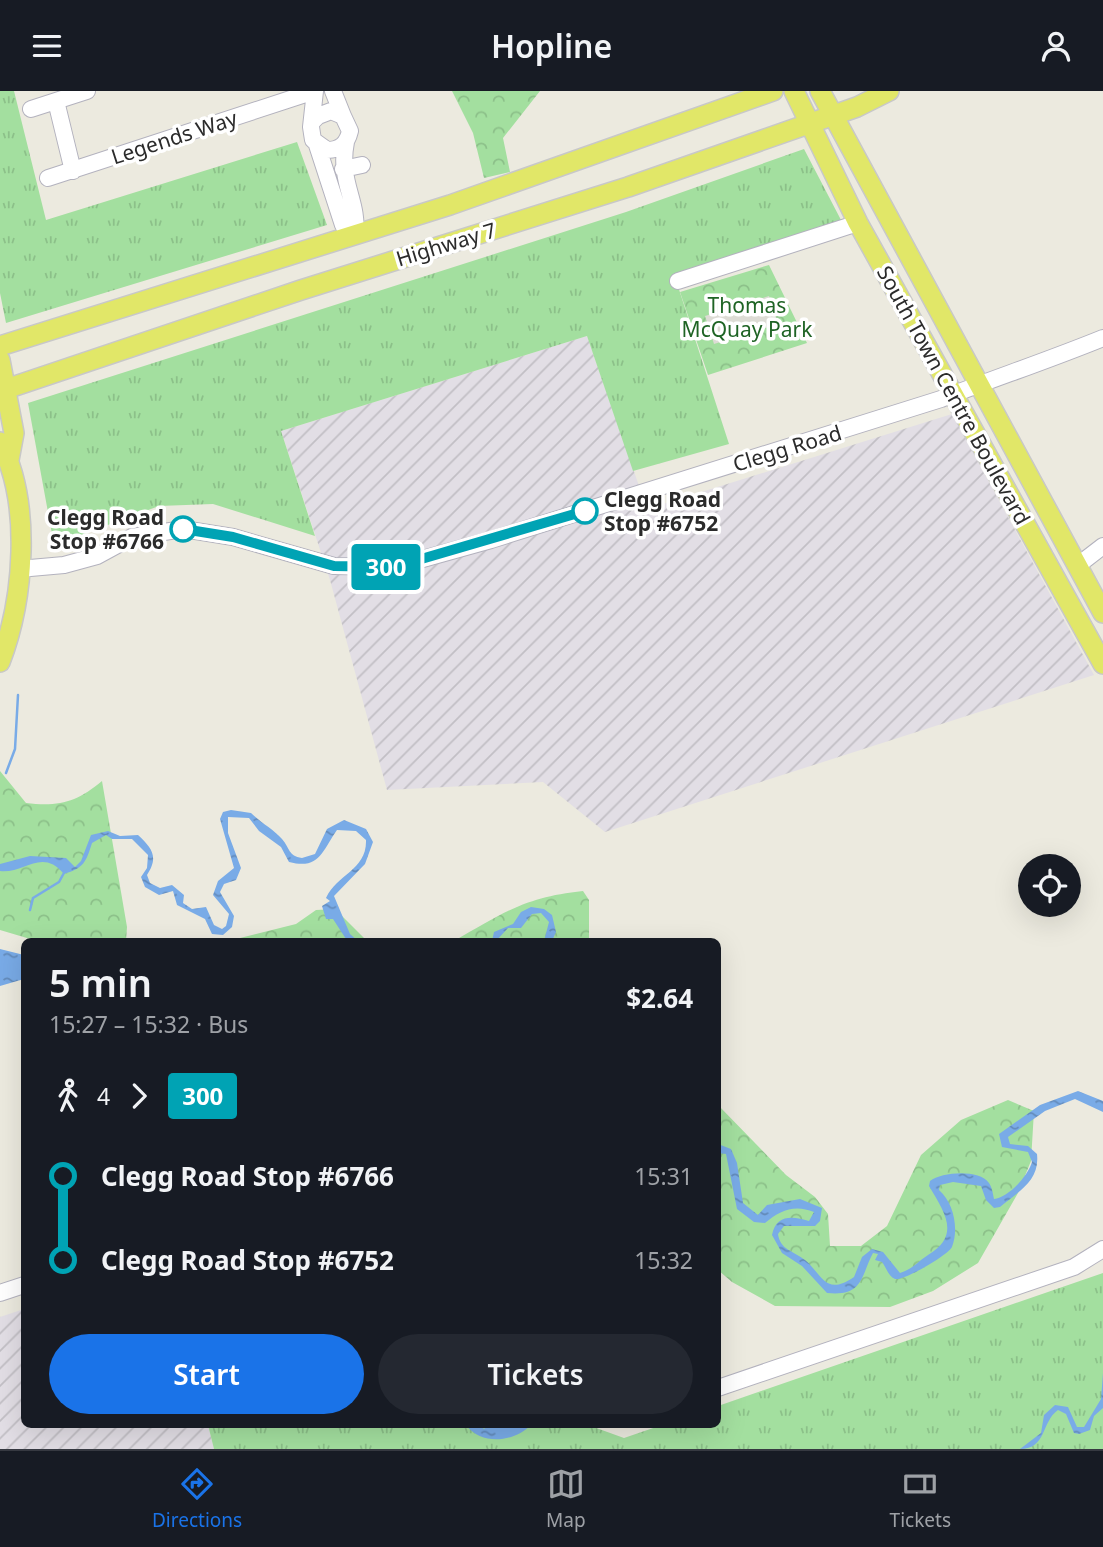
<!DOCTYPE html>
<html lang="en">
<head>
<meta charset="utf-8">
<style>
	:root { --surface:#171b24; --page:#242831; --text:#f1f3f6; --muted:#9ea1a6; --line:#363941; --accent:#1a73e8 }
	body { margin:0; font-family:"Noto Sans",sans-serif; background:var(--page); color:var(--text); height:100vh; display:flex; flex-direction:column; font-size:26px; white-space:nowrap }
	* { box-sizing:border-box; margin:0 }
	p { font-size:23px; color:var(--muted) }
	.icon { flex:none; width:38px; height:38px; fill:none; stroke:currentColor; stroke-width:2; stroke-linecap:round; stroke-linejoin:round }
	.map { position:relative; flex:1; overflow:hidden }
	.sheet { position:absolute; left:21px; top:847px; width:700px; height:490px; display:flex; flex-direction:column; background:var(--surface); border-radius:10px; box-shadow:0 7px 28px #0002 }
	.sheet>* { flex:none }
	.badge { padding:0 14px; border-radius:5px; font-size:24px; line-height:46px }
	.buttons { position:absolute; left:1018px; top:763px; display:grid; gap:14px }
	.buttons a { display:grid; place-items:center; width:63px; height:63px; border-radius:50%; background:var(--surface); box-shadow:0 7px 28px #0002; font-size:35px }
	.map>.badge { position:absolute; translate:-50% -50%; box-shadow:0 0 0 4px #fff }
	.legs { display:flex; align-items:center; gap:10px; height:77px; padding:0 28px; font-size:23px }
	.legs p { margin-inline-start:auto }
	.overview { display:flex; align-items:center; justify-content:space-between; height:119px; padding:0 28px }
	h1 { font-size:38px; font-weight:600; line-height:52px }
	.action { display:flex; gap:14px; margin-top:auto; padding:14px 28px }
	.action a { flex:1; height:80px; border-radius:42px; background:var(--accent); color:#fff; font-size:28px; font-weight:600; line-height:80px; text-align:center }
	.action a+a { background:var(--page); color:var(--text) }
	ul { padding:0 28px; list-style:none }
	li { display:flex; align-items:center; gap:24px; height:84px; font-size:26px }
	li i { display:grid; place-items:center; width:10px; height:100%; margin:0 9px; background:currentColor }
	li i::after { content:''; width:18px; height:18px; margin:-9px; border:5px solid; border-radius:50%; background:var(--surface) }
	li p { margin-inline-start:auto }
	li:first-child i { background:linear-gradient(#0000 50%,currentColor 0) }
	li:last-child i { background:linear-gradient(currentColor 50%,#0000 0) }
	header { display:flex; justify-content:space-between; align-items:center; height:91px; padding:0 28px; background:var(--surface); font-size:32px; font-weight:600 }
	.tab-bar { display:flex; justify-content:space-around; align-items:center; height:98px; border-top:2px solid var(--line); background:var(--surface); font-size:19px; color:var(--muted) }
	.tab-bar a { display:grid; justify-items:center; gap:4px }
	.tab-bar .current { color:var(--accent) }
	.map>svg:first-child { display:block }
</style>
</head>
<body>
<header><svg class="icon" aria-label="menu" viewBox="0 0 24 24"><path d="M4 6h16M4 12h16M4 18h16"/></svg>Hopline<svg class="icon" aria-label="person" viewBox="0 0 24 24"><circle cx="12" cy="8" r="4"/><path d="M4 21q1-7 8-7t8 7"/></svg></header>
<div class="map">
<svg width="1103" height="1358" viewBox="0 0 1103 1358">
	<defs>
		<pattern id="industrial-furrows" width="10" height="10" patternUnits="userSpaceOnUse" patternTransform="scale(1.75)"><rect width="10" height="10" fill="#e2dee5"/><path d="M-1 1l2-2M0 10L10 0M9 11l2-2" fill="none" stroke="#c2bfc5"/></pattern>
		<pattern id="grass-tufts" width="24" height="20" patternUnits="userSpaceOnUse" patternTransform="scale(1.75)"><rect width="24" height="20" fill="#a3df9f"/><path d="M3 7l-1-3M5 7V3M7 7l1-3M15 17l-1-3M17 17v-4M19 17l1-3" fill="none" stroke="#8cc089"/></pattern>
		<pattern id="forest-crowns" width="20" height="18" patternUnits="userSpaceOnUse" patternTransform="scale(1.75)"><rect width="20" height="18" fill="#a3df9f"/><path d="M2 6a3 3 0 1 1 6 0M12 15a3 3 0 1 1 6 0" fill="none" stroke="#8cc089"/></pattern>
		<pattern id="water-ripples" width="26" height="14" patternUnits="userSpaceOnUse" patternTransform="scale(1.75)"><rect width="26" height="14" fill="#79abe7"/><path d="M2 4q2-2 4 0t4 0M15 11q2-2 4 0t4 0" fill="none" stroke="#638bbb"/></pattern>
	</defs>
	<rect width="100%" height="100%" fill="#eceadf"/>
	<!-- industrial -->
	<path fill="url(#industrial-furrows)" d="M587 245 647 418 952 323 1094 584 605 741 543 691 387 699 330 489 281 340Z
		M24 1218V1334H208L214 1358H0V1226Z"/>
	<!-- grass -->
	<path fill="url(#grass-tufts)" d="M0 0H14L46 129 297 51 327 134 6 232 0 202Z
		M804 58 841 129 674 183 729 353 633 380 587 245 281 340 315 445 213 413 159 415 54 454 28 312 626 121Z
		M1103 1182V1358H214L208 1334H588L624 1347 662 1334H718V1315Z"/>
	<!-- forest -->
	<path fill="url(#forest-crowns)" d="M452 0H540L503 47 510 81 484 87 473 42Z
		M769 174 807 252 708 284 680 201Z
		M0 680 26 712C59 716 77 711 102 690L127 836 126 850H37L0 839Z
		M583 800 589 809V850H454C503 822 525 806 583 800Z
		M335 818 367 850H228L296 833 316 819Z
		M1008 1009 1034 1020 1031 1070 1018 1102 978 1172 933 1200 890 1216 775 1215 732 1191 718 1179V1014L786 1084 815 1106 828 1123 830 1155H861L887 1135 921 1064 961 1029Z"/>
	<!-- plaza -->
	<path fill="#dddcd5" d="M769 205 778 233 714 253 705 225Z"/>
	<!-- water -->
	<path fill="url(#water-ripples)" d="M231 719 251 722C261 732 273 738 282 748 290 757 288 765 302 767L315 763 327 738 344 729 366 738 373 751 365 773 334 805 350 843 358 850 346 848 333 828H326L322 815 330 810 326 807C337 783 367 779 366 749L356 740 337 739C322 760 320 779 289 771L281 756 259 740 249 727 228 726V742L241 777 236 789 224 793 220 801 234 825 232 836 223 844 212 843 205 828 177 814 173 800 159 804 145 796 141 786 147 777 148 764 132 748H112L106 744 92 752C86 771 84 777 64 783 42 756 24 783 0 780V773L30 765 66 767 75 776 81 770 91 744 108 740 120 745 138 744C152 757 159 766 147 784L150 792 160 797 172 794 184 804 183 812 192 818 206 816 214 834 222 838 226 835 229 823 213 804 218 790 234 777 220 728 223 721Z
		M531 816 544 818 552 824 556 841 552 850H544L549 831 541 822 532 823 521 837H508L496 850H492L494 841 513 833 521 821Z
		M0 858 24 864V888L0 895Z
		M1078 1000 1103 1010V1021L1075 1008 1045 1020 1008 1046 1010 1053 1028 1055 1037 1063C1040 1090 1019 1100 1000 1116L994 1117 986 1109 981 1095 953 1091 940 1094 939 1099C954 1112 959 1138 952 1156 948 1164 904 1190 895 1188 888 1185 886 1176 882 1171L875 1169 878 1163 873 1162C861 1184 864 1206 827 1202L802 1175 782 1162 772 1144C776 1123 793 1125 809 1130L814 1121C795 1113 780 1119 765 1132L754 1131 737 1118 726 1063 718 1062V1053L731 1058 737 1072 743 1112 758 1124 767 1114 800 1108 822 1117 820 1130 815 1135H784L778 1143C780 1159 794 1160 805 1169 822 1183 825 1206 854 1186L862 1166 872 1158 883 1161 900 1182C913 1178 917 1171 928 1164 961 1144 945 1122 929 1095L930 1090C942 1081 979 1078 989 1092 992 1096 993 1103 994 1108 1008 1107 1028 1085 1032 1071L1028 1061 1002 1056 999 1043 1040 1014Z
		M1103 1282V1317L1094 1325 1090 1339 1079 1343 1074 1342 1066 1323 1058 1319C1041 1331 1047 1358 1020 1358L1041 1342 1044 1324 1055 1314 1068 1316 1077 1336H1084L1101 1308Z
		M466 1334H480L484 1338 489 1334H531C514 1351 482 1355 466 1334Z"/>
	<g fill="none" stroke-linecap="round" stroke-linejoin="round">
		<!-- stream -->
		<path stroke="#79abe7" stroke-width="2.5" d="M6 682 15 658 18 604
			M30 819 33 807 59 791 65 780"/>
		<!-- minor casing -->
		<g stroke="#b3b2be" stroke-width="18">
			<path id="minor" d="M333 0 343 25
				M56 10 73 80
				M31 18 87 0
				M313 30 318 25 331 20 343 25 350 40C347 53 340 59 327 59L313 49 311 36 315 0
				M346 51C338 91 359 110 355 143
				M317 54 343 134 355 143
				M343 78 362 74
				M48 87 315 0
				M678 190 858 132
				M1077 475 1103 455
				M19 478 64 474 97 465 132 446 183 438 233 446 334 475 394 476 491 449 941 308C995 287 1049 269 1103 247
				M0 1202 24 1194
				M718 1297 1074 1176 1103 1158"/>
		</g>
		<!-- major casing -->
		<g stroke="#c8c8c8" stroke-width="22">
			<path id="major" d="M794 0 858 132 1103 573
				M820 0 1103 522
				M0 255 450 114 773 0
				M0 269 14 342 9 369
				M0 300 301 199 628 96 857 16 889 0
				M0 351C32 412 24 509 0 571"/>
		</g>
		<!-- minor -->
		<use href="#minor" stroke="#fff" stroke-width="16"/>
		<!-- major -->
		<use href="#major" stroke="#e1e768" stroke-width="19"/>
	</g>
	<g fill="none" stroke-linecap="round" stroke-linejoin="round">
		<!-- line-1 casing -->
		<g stroke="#fff" stroke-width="16">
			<path id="line-1" d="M183 438 233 446 334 475 394 476 585 420"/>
		</g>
		<!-- line-1 -->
		<use href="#line-1" stroke="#00a3b4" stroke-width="10"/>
	</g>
	<!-- markers -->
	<g fill="#fff" stroke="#00a3b4" stroke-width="3.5">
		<circle cx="585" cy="420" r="12"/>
		<circle cx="183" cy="438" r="12"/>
	</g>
	<g text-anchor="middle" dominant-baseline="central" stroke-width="7" stroke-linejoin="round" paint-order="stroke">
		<!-- street labels -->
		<g font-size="21" fill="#2b2b2b" stroke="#fff">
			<text transform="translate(174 46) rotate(-18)">Legends Way</text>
			<text transform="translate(446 153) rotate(-17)">Highway 7</text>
			<text transform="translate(954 304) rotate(61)">South Town Centre Boulevard</text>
			<text transform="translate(787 357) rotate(-17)">Clegg Road</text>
		</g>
		<!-- park labels -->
		<g font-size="21" fill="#1f6425" stroke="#fff">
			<text x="747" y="214">Thomas<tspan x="747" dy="24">McQuay Park</tspan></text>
		</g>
		<!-- stop labels -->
		<g font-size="21" font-weight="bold" fill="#2b2b2b" stroke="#fff" text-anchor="start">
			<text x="604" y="408">Clegg Road<tspan x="604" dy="24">Stop #6752</tspan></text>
			<text x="164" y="426" text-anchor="end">Clegg Road<tspan x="164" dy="24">Stop #6766</tspan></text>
		</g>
	</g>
</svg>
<div class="buttons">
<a><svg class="icon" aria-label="locate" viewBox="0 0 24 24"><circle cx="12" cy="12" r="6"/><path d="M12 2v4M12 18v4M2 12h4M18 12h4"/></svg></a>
</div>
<b class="badge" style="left:386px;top:476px;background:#00a3b4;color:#fff">300</b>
<section class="sheet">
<div class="overview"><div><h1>5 min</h1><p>15:27 – 15:32 · Bus</p></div><b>$2.64</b></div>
<div class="legs"><svg class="icon" aria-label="walk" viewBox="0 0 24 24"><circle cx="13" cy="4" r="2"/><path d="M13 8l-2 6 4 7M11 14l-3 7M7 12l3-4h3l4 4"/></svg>4<svg class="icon" aria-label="forward" viewBox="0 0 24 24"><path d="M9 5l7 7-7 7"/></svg><b class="badge" style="background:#00a3b4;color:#fff">300</b></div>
<ul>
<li><i style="color:#00a3b4"></i><b>Clegg Road Stop #6766</b><p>15:31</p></li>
<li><i style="color:#00a3b4"></i><b>Clegg Road Stop #6752</b><p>15:32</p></li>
</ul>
<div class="action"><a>Start</a><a>Tickets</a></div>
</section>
</div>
<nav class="tab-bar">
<a class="current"><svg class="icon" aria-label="directions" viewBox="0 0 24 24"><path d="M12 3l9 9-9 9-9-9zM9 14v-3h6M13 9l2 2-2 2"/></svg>Directions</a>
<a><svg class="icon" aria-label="map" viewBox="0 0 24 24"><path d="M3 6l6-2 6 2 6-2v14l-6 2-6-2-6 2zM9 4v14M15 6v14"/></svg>Map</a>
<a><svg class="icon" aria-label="tickets" viewBox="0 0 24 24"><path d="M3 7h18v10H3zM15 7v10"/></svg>Tickets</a>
</nav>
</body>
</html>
